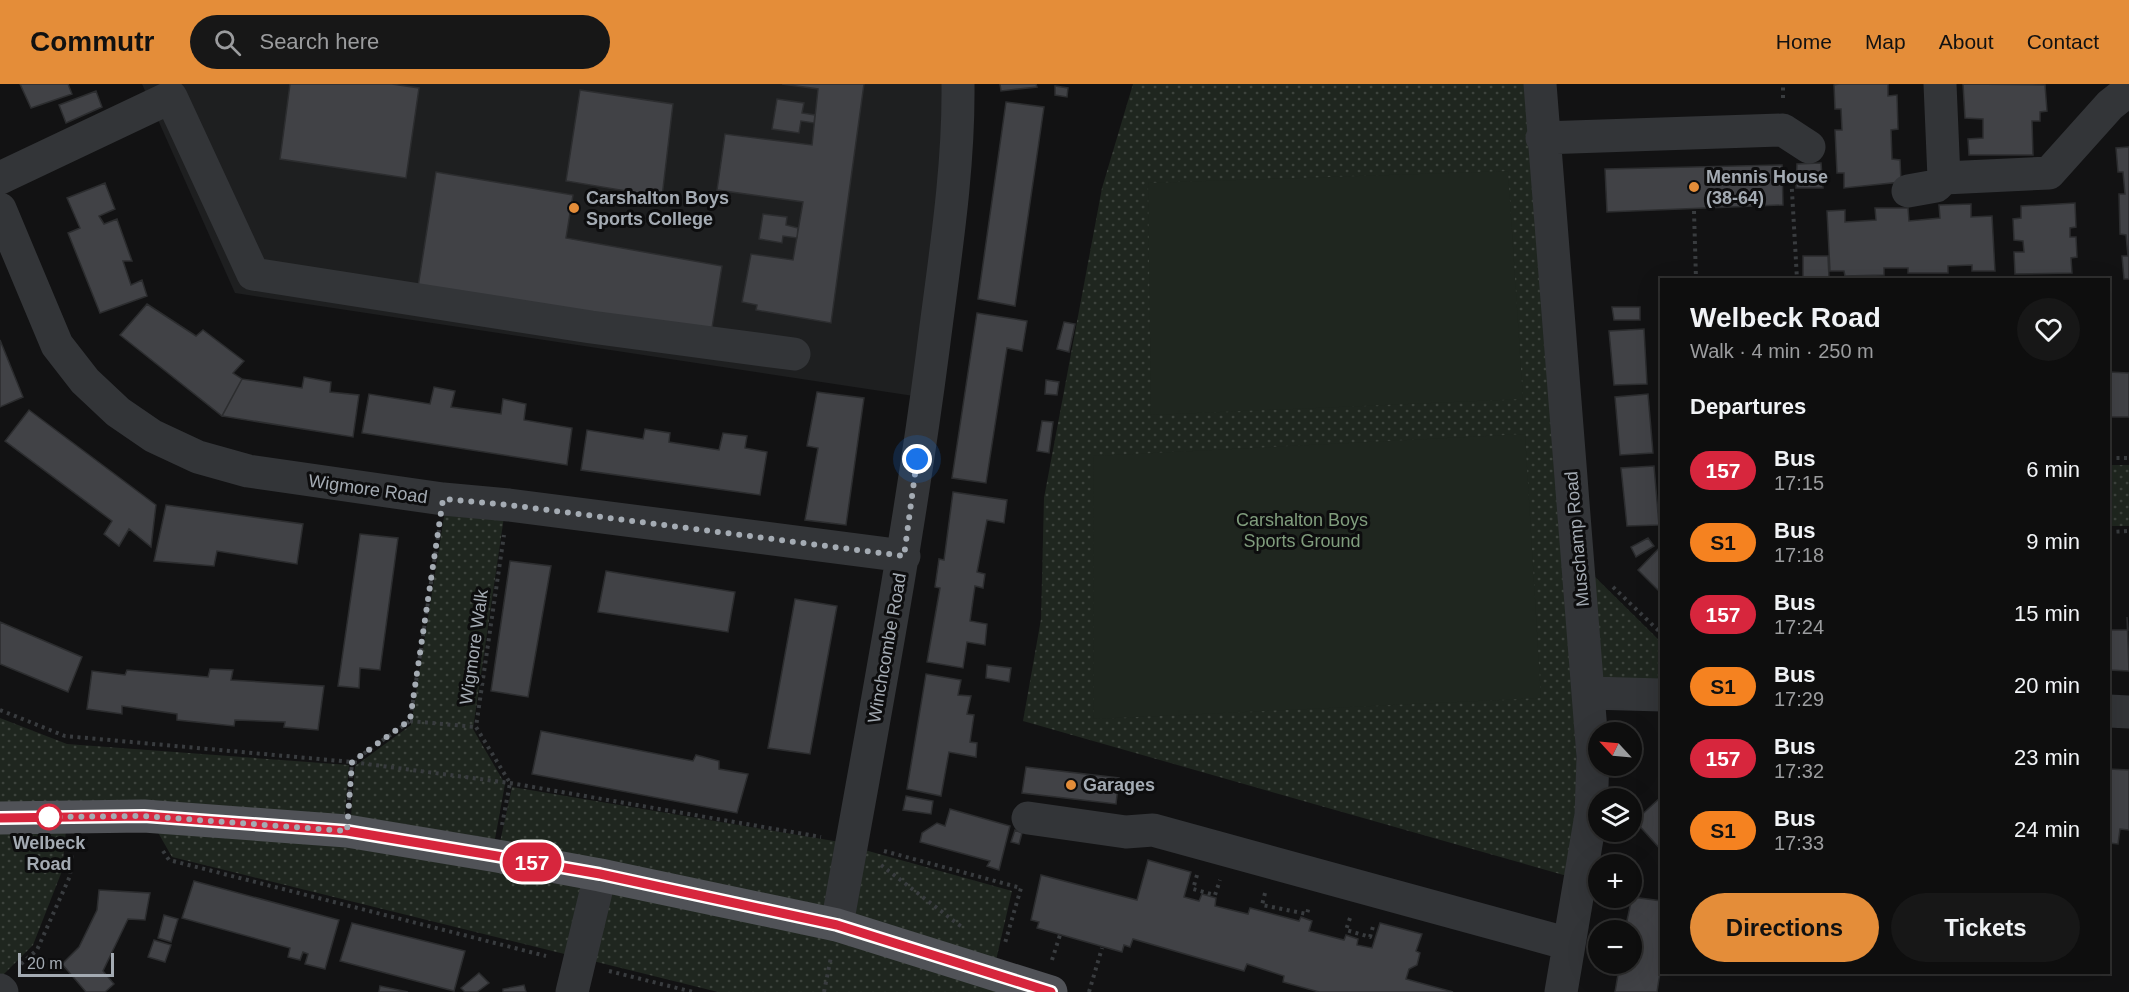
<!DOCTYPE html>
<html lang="en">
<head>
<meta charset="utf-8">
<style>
	:root { --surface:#0e0e0e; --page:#171717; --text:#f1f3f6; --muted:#9b9c9e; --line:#2e2e2e; --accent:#e48d39 }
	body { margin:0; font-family:Helvetica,sans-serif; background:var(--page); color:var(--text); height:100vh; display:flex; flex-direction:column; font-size:22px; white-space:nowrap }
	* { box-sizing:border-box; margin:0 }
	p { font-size:20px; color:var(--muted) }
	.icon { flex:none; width:33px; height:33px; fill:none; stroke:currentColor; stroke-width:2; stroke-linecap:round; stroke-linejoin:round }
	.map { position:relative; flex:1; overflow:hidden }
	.details { position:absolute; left:1660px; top:194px; width:450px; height:696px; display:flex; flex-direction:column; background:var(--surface); border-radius:0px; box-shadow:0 6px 24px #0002,0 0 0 2px var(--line) }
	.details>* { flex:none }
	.badge { padding:0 12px; border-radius:20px; font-size:21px; line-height:39px }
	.needle { width:39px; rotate:296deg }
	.controls { position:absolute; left:1588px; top:638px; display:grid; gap:12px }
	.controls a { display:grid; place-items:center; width:54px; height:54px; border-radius:50%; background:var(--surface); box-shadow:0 6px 24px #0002,0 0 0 2px var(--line); font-size:30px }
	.scale { position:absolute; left:18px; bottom:15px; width:96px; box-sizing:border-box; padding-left:6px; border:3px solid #a4abb3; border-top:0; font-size:16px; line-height:21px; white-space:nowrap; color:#a4abb3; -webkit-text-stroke:4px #0d0d0e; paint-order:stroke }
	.you { position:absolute; width:30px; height:30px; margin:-15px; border:4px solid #fff; border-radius:50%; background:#1a73e8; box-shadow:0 0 0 9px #1a73e833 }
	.map>.badge { position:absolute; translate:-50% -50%; box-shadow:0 0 0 3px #fff }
	h2 { padding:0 30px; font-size:22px; line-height:54px }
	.round { display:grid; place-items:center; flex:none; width:63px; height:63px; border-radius:32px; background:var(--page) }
	.head { display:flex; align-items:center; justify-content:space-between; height:102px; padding:0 30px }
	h1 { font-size:28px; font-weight:700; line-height:45px }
	.action { display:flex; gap:12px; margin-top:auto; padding:12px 30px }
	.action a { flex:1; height:69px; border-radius:36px; background:var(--accent); color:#111; font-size:24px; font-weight:700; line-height:69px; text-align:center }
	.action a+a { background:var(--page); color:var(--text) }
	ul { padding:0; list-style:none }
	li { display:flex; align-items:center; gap:18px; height:72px; padding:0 30px }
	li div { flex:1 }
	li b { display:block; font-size:22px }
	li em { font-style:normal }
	li .badge { min-width:66px; font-weight:700; text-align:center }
	header { display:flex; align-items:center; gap:36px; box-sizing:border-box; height:84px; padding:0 30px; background:var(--accent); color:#111 }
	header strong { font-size:28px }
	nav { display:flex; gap:33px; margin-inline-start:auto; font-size:21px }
	.search { width:420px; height:54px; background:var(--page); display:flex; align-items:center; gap:15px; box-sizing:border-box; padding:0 21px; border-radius:33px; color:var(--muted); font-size:22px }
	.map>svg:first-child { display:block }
</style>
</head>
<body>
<header>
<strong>Commutr</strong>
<div class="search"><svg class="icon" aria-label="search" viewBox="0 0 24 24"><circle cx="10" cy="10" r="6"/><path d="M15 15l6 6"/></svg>Search here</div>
<nav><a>Home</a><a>Map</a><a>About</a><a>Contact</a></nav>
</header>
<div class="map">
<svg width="2129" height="908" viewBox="0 0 2129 908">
	<defs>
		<pattern id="green-dots" width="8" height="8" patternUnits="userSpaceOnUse" patternTransform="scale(1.5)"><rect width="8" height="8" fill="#1f261f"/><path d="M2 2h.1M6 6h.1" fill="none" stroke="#3d433d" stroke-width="1.8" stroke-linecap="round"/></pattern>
	</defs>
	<rect width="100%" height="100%" fill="#121213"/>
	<!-- built -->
	<path fill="#1e1f20" d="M142 0H958L927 314 235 209Z"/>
	<!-- green -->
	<path fill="url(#green-dots)" d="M1133 0H1529L1563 454 1579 713 1567 792 1023 637 1041 535 1044 414 1102 104Z
		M2109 381H2129V442H2109Z
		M446 420 505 426 473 645 505 700 493 766 350 745 355 682 411 641Z
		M1585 483 1662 559V604L1596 600Z
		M0 634 67 660 349 681 344 742 68 726 62 787 33 861 0 894Z
		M512 703 852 760 836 839 498 767Z
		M152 738 347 751 832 847 1007 908H718L172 773Z
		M854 763 1012 807 994 885 840 839Z"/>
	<!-- pitch -->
	<path fill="#1f261f" d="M1508 87 1523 315 1151 331 1148 99Z
		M1525 350 1541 614 1094 635 1093 372Z"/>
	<!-- building -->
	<path fill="#414246" stroke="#2c2d2f" stroke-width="1.5" d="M20 0H68L72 10 31 24Z
		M290 0H392L419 4 406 94 280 75Z
		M782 0H864L831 239 756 226 757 221 742 218 751 170 793 176 803 118 717 106 725 50 812 61 818 5Z
		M1000 0H1036L1037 3 1001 7Z
		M1839 0H1888V12L1897 11 1898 45 1891 46 1892 75 1900 76 1901 98 1844 104V89H1837L1835 46H1842L1841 25H1835L1834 1Z
		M1963 0 2045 1 2047 27 2040 28V37H2032L2033 71H1969L1968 55 1983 54V35L1965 34Z
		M1055 2 1068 4 1067 13 1055 11Z
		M580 6 673 20 662 113 566 97Z
		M96 7 102 23 66 39 59 21Z
		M777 15 804 19 802 29 815 31 814 39 801 37 799 49 772 45Z
		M1006 18 1044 23 1015 222 978 215Z
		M2129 63V195H2124L2122 172H2128L2126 151 2120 150 2119 110H2125L2123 88H2118L2116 64Z
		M1821 79 1823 104H1796L1797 80Z
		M1782 81 1783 121 1607 128 1605 85Z
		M436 88 573 111 566 154 722 182 711 250 418 203Z
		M105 99 115 125 99 132 104 140 117 135 132 177H123L131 201 142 196 147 212 100 229 68 149 80 144 67 114Z
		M2075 119 2076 143 2070 144V153H2076L2077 173 2071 174 2072 189 2015 190 2014 168H2024L2023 157 2014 156 2013 135 2021 134V122Z
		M1971 120V133L1992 132 1995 187H1972V181L1948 182V189H1908V184H1884V191L1845 192 1844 187H1830L1827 127 1845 126V138L1876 136 1875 124H1908L1909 137 1940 134 1939 121Z
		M763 130 787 133 786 141 798 144 797 154 783 152 782 159 759 155Z
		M1803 172H1828L1829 195H1803Z
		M147 220 196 252 203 246 244 277 233 289 242 295 222 332 120 251Z
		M1612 223H1640V236H1614Z
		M977 229 1027 237 1022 267 1007 264 986 399 952 394Z
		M1064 238 1075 240 1069 268 1057 265Z
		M1644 245 1647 300 1614 301 1609 247Z
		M0 256 23 313 0 323Z
		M2109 288 2129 289V333H2109Z
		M304 293 331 298 330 308 359 311 353 353 222 332 242 295 302 304Z
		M1046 296 1059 298 1057 311 1045 310Z
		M434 303 455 307 451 323 501 330 503 315 526 320 524 336 572 344 567 381 362 349 369 310 430 320Z
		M817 308 864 314 846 441 805 436 818 364 807 362Z
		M1648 310 1653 369 1620 371 1615 313Z
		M29 326 156 421 151 463 129 445 119 462 104 450 112 437 5 357Z
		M1042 337 1053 338 1049 369 1037 367Z
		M645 345 670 349 669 358 719 366 723 349 747 352 745 364 767 368 760 411 581 386 587 346 643 355Z
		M1654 382 1659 441 1627 442 1621 384Z
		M953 408 1007 416 1004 439 987 436 977 488 985 490 983 504 975 502 970 537 987 540 985 561 967 558 963 584 927 578 940 504 935 503 939 475 944 476Z
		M166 421 303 440 297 480 217 467 214 482 154 477Z
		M360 450 398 454 380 586 360 584 359 604 338 602Z
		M1648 454 1654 462 1636 473 1631 463Z
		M1662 461V510L1638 486Z
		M510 477 551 482 528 613 491 607Z
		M606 487 735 508 728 548 598 528Z
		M795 515 837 522 810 670 768 664Z
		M2127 533 2129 587 2109 586V546H2128Z
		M0 538 82 573 68 608 0 580Z
		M987 581 1011 584 1009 598 986 594Z
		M210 585 233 586 231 596 324 602 318 646 284 643 285 638 235 636 234 642 177 636V630L122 622V630L87 625 92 587 125 591 127 586 208 593Z
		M926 590 961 596 958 611 971 612 967 630 974 631 970 658 977 659 976 673 949 668 941 712 907 705Z
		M541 647 693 677 696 671 719 677V685L748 690 737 729 532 690Z
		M1026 683 1119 694 1116 720 1022 709Z
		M2109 685 2129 686V746L2120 745 2118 760 2109 759Z
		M906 712 933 717 931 730 903 726Z
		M1662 712V767L1635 737Z
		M950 725 1010 742 999 786 987 782 990 777 920 758 922 749 937 739 945 742Z
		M1015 746 1022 749 1019 760 1011 758Z
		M1148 776 1191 788 1184 813 1199 817 1202 810 1216 814 1215 822 1248 830 1250 824 1299 837 1301 833 1312 837 1309 847 1344 856 1346 851 1358 855 1357 861 1372 864 1380 839 1422 850 1416 867 1420 869 1417 881 1409 885 1406 895 1453 908H1319L1283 898 1284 892 1247 880 1244 887 1133 855 1130 863 1124 861 1122 868 1037 844 1039 838 1031 836 1041 791 1137 816Z
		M194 797 339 836 325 885 305 880 308 870 303 868 300 876 288 873 290 864 182 834Z
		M99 806 150 809 145 836 128 835 103 887 114 900 105 908H86L62 880 79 863 97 826Z
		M1632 813 1662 817V875L1657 908H1615L1620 879H1632V846H1625Z
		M164 831 178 835 171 858 158 854Z
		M352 839 465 867 454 907 340 877Z
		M154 856 171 861 165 878 148 873Z
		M479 889 489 899 477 908H465L461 904Z
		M524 901 526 908H503V905Z
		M380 902 408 908H379Z"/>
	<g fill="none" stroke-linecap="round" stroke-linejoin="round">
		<!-- path -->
		<path stroke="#393c3f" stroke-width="4" stroke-dasharray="3 4.5" stroke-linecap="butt" d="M1783 14V0
			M1791 90 1797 195
			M1694 127 1696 195
			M2109 374H2129
			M2109 448 2129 447
			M1613 503 1662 550
			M0 626 65 652 352 678 510 699 821 753
			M410 637 476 643
			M349 716 352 678 410 637 439 446
			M502 741 510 699 476 643 504 451
			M163 767 169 776 546 872
			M884 767 1021 804 1005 859
			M881 781 963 844
			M1197 791 1193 805 1215 811 1220 796
			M1265 809 1262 821 1307 830 1309 822
			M1350 834 1346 846 1370 853 1374 839
			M1052 876 1060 851
			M21 880 37 866 70 792 72 764
			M609 887 693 908
			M824 908 831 873
			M1089 908 1102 864"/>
		<!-- minor -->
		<path stroke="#333538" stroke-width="33" d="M1540 0 1593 673 1591 731 1561 908
			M1542 54 1783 46 1809 63
			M0 94 171 13 253 190 591 243 794 270
			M1944 94 2049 89 2110 21 2129 6
			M1908 107 1936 102 1944 94 1940 0
			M0 125 57 261 85 297 118 328 153 352 198 373 248 387 443 415 509 421 904 472
			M1590 609 1662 611
			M2109 627 2129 628
			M1028 734 1126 748 1153 746 1569 860
			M837 841C871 650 908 459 933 266 944 178 959 89 958 0
			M0 906 2 908
			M572 908 600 791"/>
		<!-- major -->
		<path stroke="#505257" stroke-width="33" d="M0 734 144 732 347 747 497 772 600 791 837 841 1051 908"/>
	</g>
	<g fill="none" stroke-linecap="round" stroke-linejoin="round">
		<!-- line casing -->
		<g stroke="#fff" stroke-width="14">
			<path id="line" d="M0 734 144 732 347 747 497 772 600 790 837 841 1051 908"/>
		</g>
		<!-- line -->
		<use href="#line" stroke="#d7263d" stroke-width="9"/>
		<!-- walk -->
		<path stroke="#a4abb3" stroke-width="6" stroke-dasharray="0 10.8" d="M49 733 144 732 347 747 352 678 410 636 443 415 509 421 904 472 917 375"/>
	</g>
	<!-- markers -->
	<g fill="#e48d39" stroke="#0d0d0e" stroke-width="2">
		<circle cx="1694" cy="103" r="6"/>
		<circle cx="574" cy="124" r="6"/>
		<circle cx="1071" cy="701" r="6"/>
	</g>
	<circle fill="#fff" stroke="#d7263d" stroke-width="3" cx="49" cy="733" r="12"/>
	<g text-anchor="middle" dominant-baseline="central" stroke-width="6" stroke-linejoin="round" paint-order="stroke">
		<!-- poi labels -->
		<g font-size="18" font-weight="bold" fill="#a4abb3" stroke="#0d0d0e" text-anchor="start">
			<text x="1706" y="93">Mennis House<tspan x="1706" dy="21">(38-64)</tspan></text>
			<text x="586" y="114">Carshalton Boys<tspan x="586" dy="21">Sports College</tspan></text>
			<text x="1083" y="701">Garages</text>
		</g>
		<!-- street labels -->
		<g font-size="18" fill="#a4abb3" stroke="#0d0d0e">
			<text transform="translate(368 405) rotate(8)">Wigmore Road</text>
			<text transform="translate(1577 455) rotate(-95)">Muschamp Road</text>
			<text transform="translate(474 563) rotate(-82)">Wigmore Walk</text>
			<text transform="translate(887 564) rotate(-80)">Winchcombe Road</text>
		</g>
		<!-- park labels -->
		<g font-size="18" fill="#809d7d" stroke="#0d0d0e">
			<text x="1302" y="436">Carshalton Boys<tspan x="1302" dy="21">Sports Ground</tspan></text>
		</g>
		<!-- stop labels -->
		<g font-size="18" font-weight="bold" fill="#a4abb3" stroke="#0d0d0e">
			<text x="49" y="759">Welbeck<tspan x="49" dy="21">Road</tspan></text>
		</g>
	</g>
</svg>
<div class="controls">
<a><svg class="needle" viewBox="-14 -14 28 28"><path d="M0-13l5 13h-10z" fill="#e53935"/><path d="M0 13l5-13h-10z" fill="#9b9c9e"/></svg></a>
<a><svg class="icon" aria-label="layers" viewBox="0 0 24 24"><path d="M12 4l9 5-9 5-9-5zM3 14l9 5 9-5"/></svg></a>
<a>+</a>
<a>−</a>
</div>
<div class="scale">20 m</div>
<div class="you" style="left:917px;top:375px"></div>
<b class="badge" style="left:532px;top:778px;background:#d7263d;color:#fff">157</b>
<section class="details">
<div class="head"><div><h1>Welbeck Road</h1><p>Walk · 4 min · 250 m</p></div><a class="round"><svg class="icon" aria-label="heart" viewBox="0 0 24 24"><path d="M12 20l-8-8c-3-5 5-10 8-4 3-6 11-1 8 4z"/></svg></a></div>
<h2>Departures</h2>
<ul>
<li><span class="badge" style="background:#d7263d;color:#fff">157</span><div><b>Bus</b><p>17:15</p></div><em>6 min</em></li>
<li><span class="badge" style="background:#f58220;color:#111">S1</span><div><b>Bus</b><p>17:18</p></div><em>9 min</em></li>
<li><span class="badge" style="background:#d7263d;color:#fff">157</span><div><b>Bus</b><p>17:24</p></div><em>15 min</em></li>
<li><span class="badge" style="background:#f58220;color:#111">S1</span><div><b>Bus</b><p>17:29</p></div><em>20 min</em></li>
<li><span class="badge" style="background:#d7263d;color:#fff">157</span><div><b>Bus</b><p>17:32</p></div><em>23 min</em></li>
<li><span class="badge" style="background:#f58220;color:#111">S1</span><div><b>Bus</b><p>17:33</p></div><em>24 min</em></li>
</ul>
<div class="action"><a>Directions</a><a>Tickets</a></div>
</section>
</div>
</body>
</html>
